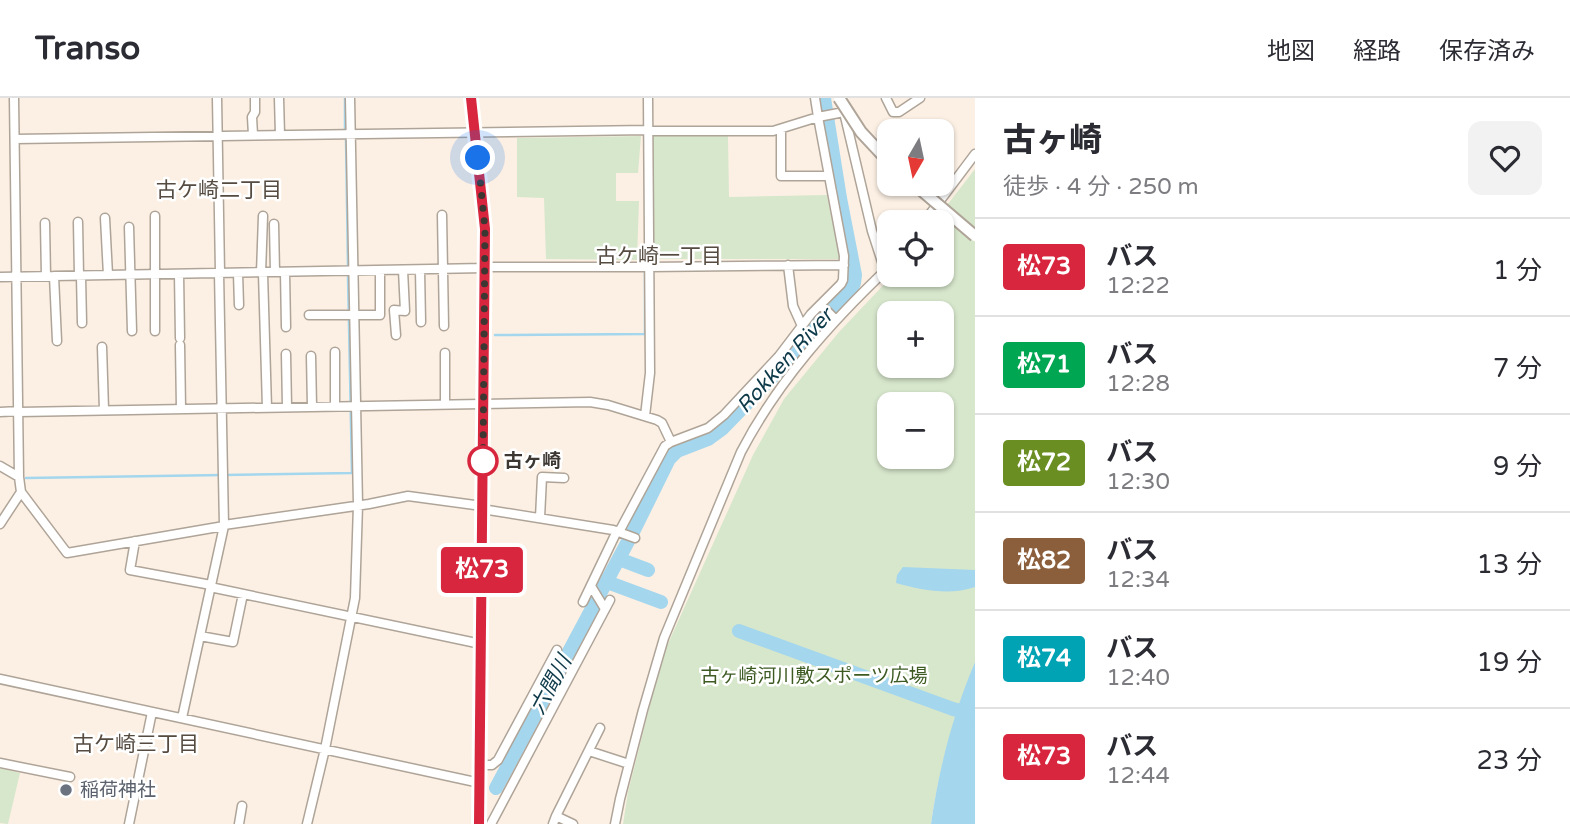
<!DOCTYPE html>
<html lang="ja">
<head>
<meta charset="utf-8">
<style>
	:root { --surface:#fff; --page:#f2f2f3; --text:#2b2b33; --muted:#7c7c81; --line:#e1e1e2 }
	body { margin:0; font-family:"Varela Round","Noto Sans JP",sans-serif; background:var(--page); color:var(--text); height:100vh; display:flex; flex-direction:column; font-size:26px; white-space:nowrap }
	* { box-sizing:border-box; margin:0 }
	p { font-size:23px; color:var(--muted) }
	.icon { flex:none; width:38px; height:38px; fill:none; stroke:currentColor; stroke-width:2; stroke-linecap:round; stroke-linejoin:round }
	.map { position:relative; flex:1; overflow:hidden }
	.drawer { display:flex; flex-direction:column; background:var(--surface); width:595px }
	.drawer>* { flex:none }
	.badge { padding:0 14px; border-radius:5px; font-size:24px; line-height:46px }
	.needle { width:46px; rotate:189deg }
	.tools { position:absolute; left:877px; top:21px; display:grid; gap:14px }
	.tools a { display:grid; place-items:center; width:77px; height:77px; border-radius:14px; background:var(--surface); box-shadow:0 2px 5px #0004; font-size:35px }
	.you { position:absolute; width:35px; height:35px; margin:-18px; border:5px solid #fff; border-radius:50%; background:#1a73e8; box-shadow:0 0 0 10px #1a73e833 }
	.map>.badge { position:absolute; translate:-50% -50%; box-shadow:0 0 0 4px #fff }
	.round { display:grid; place-items:center; flex:none; width:74px; height:74px; border-radius:14px; background:var(--page) }
	.headline { display:flex; align-items:center; justify-content:space-between; height:119px; padding:0 28px }
	h1 { font-size:33px; font-weight:800; line-height:52px }
	ul { padding:0; list-style:none }
	li { display:flex; align-items:center; gap:21px; height:98px; padding:0 28px; border-top:2px solid var(--line) }
	li div { flex:1 }
	li b { display:block; font-size:26px }
	li em { font-style:normal }
	li .badge { min-width:77px; font-weight:700; text-align:center }
	header { display:flex; align-items:center; gap:42px; box-sizing:border-box; height:98px; padding:0 35px; background:var(--surface); border-bottom:2px solid var(--line) }
	header strong { font-size:33px }
	nav { display:flex; gap:38px; margin-inline-start:auto; font-size:24px }
	main { display:flex; flex:1; min-height:0 }
	.map>svg:first-child { display:block }
</style>
</head>
<body>
<header>
<strong>Transo</strong>
<nav><a>地図</a><a>経路</a><a>保存済み</a></nav>
</header>
<main>
<div class="map">
<svg width="975" height="726" viewBox="0 0 975 726">
	<rect width="100%" height="100%" fill="#fcf0e4"/>
	<!-- green -->
	<path fill="#d7e7cc" fill-rule="evenodd" d="M641 38 638 75H616V103H639L637 162 546 161 544 100 517 99V40Z
		M652 38H728L729 99 827 97 840 161H653Z
		M975 71V564C954 617 939 670 931 726H623L628 694 662 559 753 357 784 301 839 234 893 177H942V124H934ZM889 215H942V268H889ZM889 306H942V359H889Z
		M0 670 20 675 8 726 0 725Z"/>
	<!-- water -->
	<path fill="#a4d6ed" d="M903 469 975 472V489C949 498 922 492 896 485L897 477Z
		M975 564V726H931C939 670 953 616 975 564Z"/>
	<g fill="none" stroke-linecap="round" stroke-linejoin="round">
		<!-- stream -->
		<path stroke="#a4d6ed" stroke-width="2.5" d="M345 0V32
			M346 41 348 168
			M495 237 645 236V173
			M26 380 352 375 348 179"/>
		<!-- river -->
		<path stroke="#a4d6ed" stroke-width="14" d="M619 461 648 472
			M607 484 661 504
			M739 533 953 611 975 617
			M496 690 633 434 669 361 677 353 708 341 723 330 785 266 825 218 851 191 854 185 855 177 840 100 824 0"/>
		<!-- minor casing -->
		<g stroke="#afa498" stroke-width="11">
			<path id="minor" d="M14 0 19 379
				M217 0 220 175
				M279 0 280 37
				M886 0 893 14H899L920 0
				M843 10 872 133 885 173
				M781 31V78H828
				M648 33H773L818 19 815 0
				M253 37 252 19 255 14V0
				M15 41 648 32
				M442 117 444 228
				M155 118V233
				M105 120 108 177
				M78 124 79 178
				M924 124 975 56
				M45 125 46 178
				M274 126 275 174
				M129 129 132 233
				M788 167 793 208 802 228
				M485 169H649L844 167
				M420 172 421 224
				M285 174 286 229
				M238 175 239 207
				M261 175 263 118
				M263 175 267 310
				M179 176 180 240
				M54 178 57 243
				M81 178 82 225
				M0 179 485 170
				M821 207 836 222
				M309 217H380V172
				M396 237 394 212 405 213 403 172
				M180 247 181 311
				M102 249 104 312
				M335 254V308
				M445 255V306
				M286 256 287 309
				M311 258 312 309
				M0 314 19 313
				M19 314 590 304 608 307 657 322 662 325 671 344
				M645 318 650 275 648 0
				M0 368 19 379 21 394 0 426
				M21 394 67 455 224 428
				M482 411 613 432 635 440
				M540 420 542 379 564 380
				M224 427 369 406 408 398 482 408
				M619 434 665 348 671 344 708 330 724 317 779 258 811 216 841 186 843 182 844 158 818 19 844 14
				M135 443 130 472 211 487
				M591 488 605 511
				M210 489 481 546
				M583 504 617 433
				M200 538 233 544 243 496
				M0 581 480 685
				M182 620 224 428 219 175
				M589 653 629 666
				M0 665 70 679
				M480 667H492L498 662 557 552
				M556 718 600 630
				M129 726 152 614
				M239 726 242 708
				M307 726 325 651 355 500 358 407 350 0
				M491 726 610 502
				M553 726 556 718 573 726
				M615 726 620 701 643 612 664 540 741 354C778 283 831 224 889 169"/>
		</g>
		<!-- major casing -->
		<g stroke="#afa498" stroke-width="14">
			<path id="major" d="M471 0 485 131 479 726"/>
		</g>
		<!-- minor -->
		<use href="#minor" stroke="#fff" stroke-width="8"/>
		<!-- major -->
		<use href="#major" stroke="#fff" stroke-width="10"/>
		<!-- major-bridge casing -->
		<g stroke="#afa498" stroke-width="14" stroke-linecap="butt">
			<path id="major-bridge" d="M839 0 861 34 889 64
				M914 86 975 138"/>
		</g>
		<!-- major-bridge -->
		<use href="#major-bridge" stroke="#fff" stroke-width="10"/>
	</g>
	<g fill="none" stroke-linecap="round" stroke-linejoin="round">
		<!-- line casing -->
		<g stroke="#fff" stroke-width="16">
			<path id="line" d="M471 0 485 131 479 726"/>
		</g>
		<!-- line -->
		<use href="#line" stroke="#d7263d" stroke-width="10"/>
		<!-- walk -->
		<path stroke="#3c3732" stroke-width="7" stroke-dasharray="0 12.6" d="M478 60 485 131 483 363"/>
	</g>
	<!-- markers -->
	<circle fill="#fff" stroke="#d7263d" stroke-width="3.5" cx="483" cy="363" r="14"/>
	<circle fill="#6b7280" stroke="#fff" stroke-width="2.5" cx="66" cy="692" r="7"/>
	<g text-anchor="middle" dominant-baseline="central" stroke-width="5" stroke-linejoin="round" paint-order="stroke">
		<!-- stop labels -->
		<g font-size="19" font-weight="bold" fill="#3c3732" stroke="#fff" text-anchor="start">
			<text x="504" y="363">古ヶ崎</text>
		</g>
		<!-- park labels -->
		<g font-size="19" fill="#3c5a22" stroke="#fff">
			<text x="814" y="578">古ヶ崎河川敷スポーツ広場</text>
		</g>
		<!-- worship labels -->
		<g font-size="19" fill="#5b616d" stroke="#fff" text-anchor="start">
			<text x="80" y="692">稲荷神社</text>
		</g>
		<!-- neighbourhood labels -->
		<g font-size="21" fill="#554b41" stroke="#fff">
			<text x="219" y="92">古ケ崎二丁目</text>
			<text x="659" y="158">古ケ崎一丁目</text>
			<text x="136" y="646">古ケ崎三丁目</text>
		</g>
		<!-- water labels -->
		<g font-size="21" font-style="italic" fill="#0d3949" stroke="#fff">
			<text transform="translate(785 263) rotate(-48)">Rokken River</text>
			<text transform="translate(551 587) rotate(-62)">六間川</text>
		</g>
	</g>
</svg>
<div class="tools">
<a><svg class="needle" viewBox="-14 -14 28 28"><path d="M0-13l5 13h-10z" fill="#e53935"/><path d="M0 13l5-13h-10z" fill="#7c7c81"/></svg></a>
<a><svg class="icon" aria-label="locate" viewBox="0 0 24 24"><circle cx="12" cy="12" r="6"/><path d="M12 2v4M12 18v4M2 12h4M18 12h4"/></svg></a>
<a>+</a>
<a>−</a>
</div>
<div class="you" style="left:478px;top:60px"></div>
<b class="badge" style="left:482px;top:472px;background:#d7263d;color:#fff">松73</b>
</div>
<section class="drawer">
<div class="headline"><div><h1>古ヶ崎</h1><p>徒歩 · 4 分 · 250 m</p></div><a class="round"><svg class="icon" aria-label="heart" viewBox="0 0 24 24"><path d="M12 20l-8-8c-3-5 5-10 8-4 3-6 11-1 8 4z"/></svg></a></div>
<ul>
<li><span class="badge" style="background:#d7263d;color:#fff">松73</span><div><b>バス</b><p>12:22</p></div><em>1 分</em></li>
<li><span class="badge" style="background:#00a651;color:#fff">松71</span><div><b>バス</b><p>12:28</p></div><em>7 分</em></li>
<li><span class="badge" style="background:#6b8e23;color:#fff">松72</span><div><b>バス</b><p>12:30</p></div><em>9 分</em></li>
<li><span class="badge" style="background:#8b5e3c;color:#fff">松82</span><div><b>バス</b><p>12:34</p></div><em>13 分</em></li>
<li><span class="badge" style="background:#00a3b4;color:#fff">松74</span><div><b>バス</b><p>12:40</p></div><em>19 分</em></li>
<li><span class="badge" style="background:#d7263d;color:#fff">松73</span><div><b>バス</b><p>12:44</p></div><em>23 分</em></li>
</ul>
</section>
</main>
</body>
</html>
